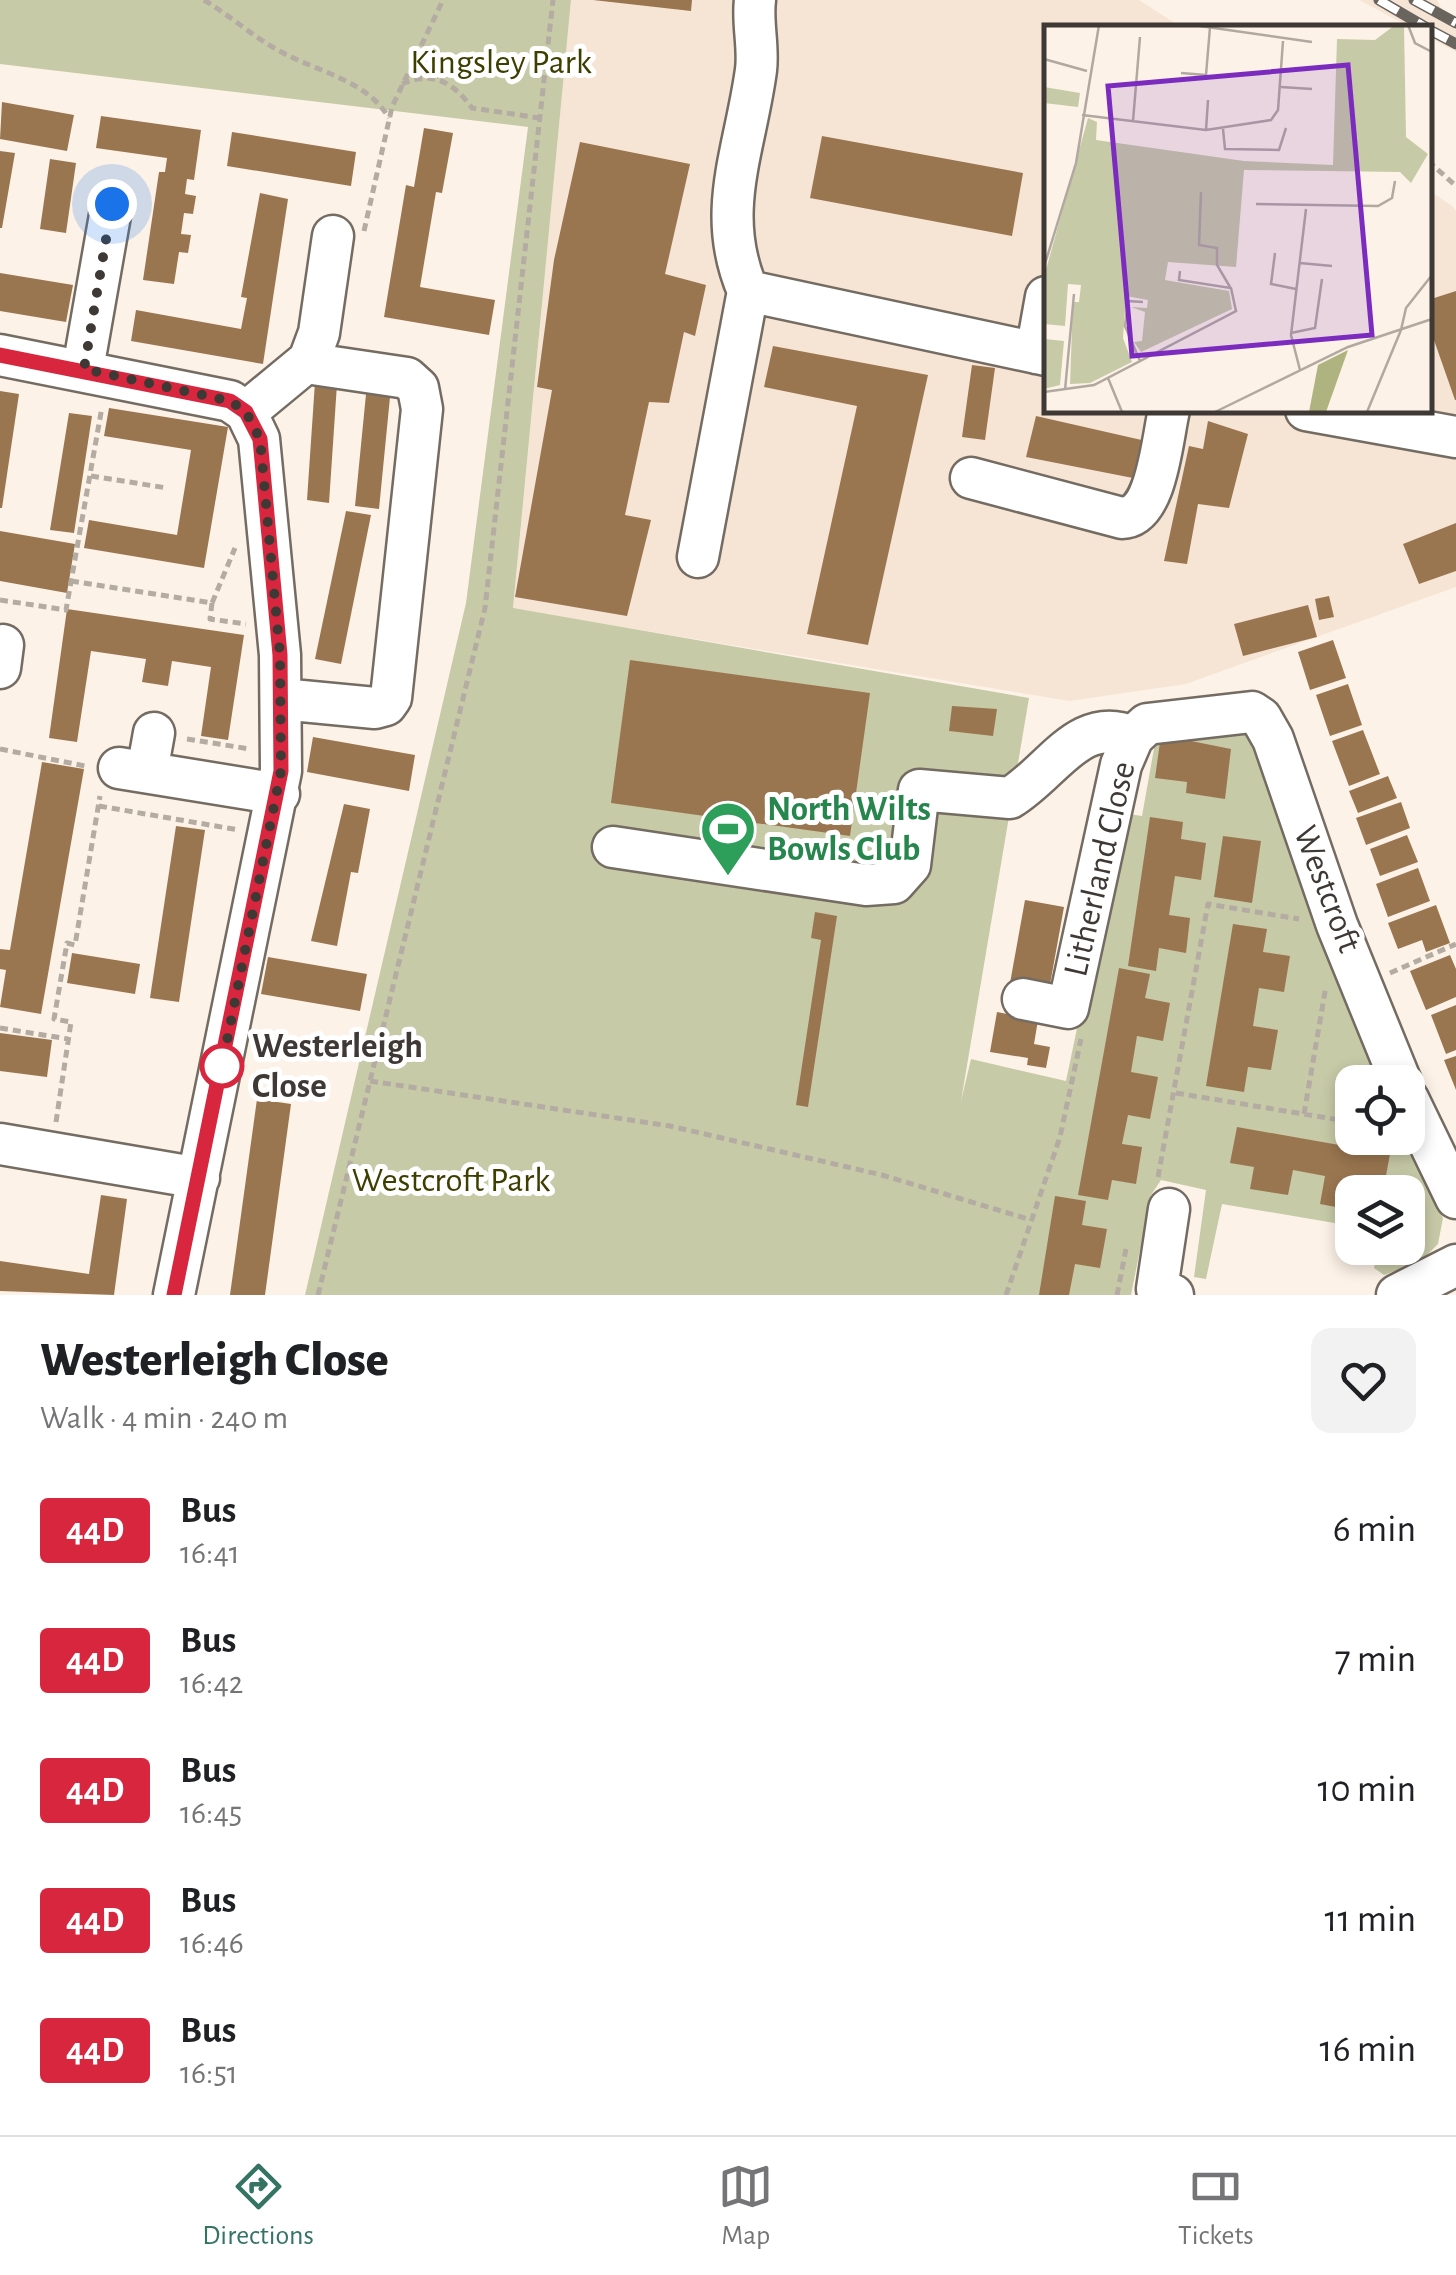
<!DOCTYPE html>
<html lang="en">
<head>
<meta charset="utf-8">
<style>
	:root { --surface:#fff; --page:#f2f2f2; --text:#202124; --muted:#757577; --line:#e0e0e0; --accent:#357463 }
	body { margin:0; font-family:"Alegreya Sans",sans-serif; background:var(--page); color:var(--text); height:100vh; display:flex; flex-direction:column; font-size:38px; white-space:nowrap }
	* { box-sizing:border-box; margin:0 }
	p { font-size:32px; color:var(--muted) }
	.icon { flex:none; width:55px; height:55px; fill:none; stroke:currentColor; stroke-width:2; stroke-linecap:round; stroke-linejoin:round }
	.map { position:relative; height:1295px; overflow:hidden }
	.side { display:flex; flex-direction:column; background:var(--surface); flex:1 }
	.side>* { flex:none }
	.badge { padding:0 20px; border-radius:8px; font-size:35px; line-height:65px }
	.buttons { position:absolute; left:1335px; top:1065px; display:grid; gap:20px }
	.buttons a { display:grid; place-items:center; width:90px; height:90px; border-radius:20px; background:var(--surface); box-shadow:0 5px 15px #0003; font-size:50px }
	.you { position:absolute; width:50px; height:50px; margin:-25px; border:8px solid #fff; border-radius:50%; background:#1a73e8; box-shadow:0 0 0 15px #1a73e833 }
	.map>.badge { position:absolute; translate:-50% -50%; box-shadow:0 0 0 5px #fff }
	.round { display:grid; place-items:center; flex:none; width:105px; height:105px; border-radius:20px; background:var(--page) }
	.overview { display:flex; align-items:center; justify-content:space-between; height:170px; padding:0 40px }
	h1 { font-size:48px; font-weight:800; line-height:75px }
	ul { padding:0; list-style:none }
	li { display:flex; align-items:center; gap:30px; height:130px; padding:0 40px }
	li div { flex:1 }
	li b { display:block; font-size:38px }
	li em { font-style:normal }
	li .badge { min-width:110px; font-weight:700; text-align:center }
	.tab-bar { display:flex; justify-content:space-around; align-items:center; height:140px; border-top:2px solid var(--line); background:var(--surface); font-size:28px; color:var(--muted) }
	.tab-bar a { display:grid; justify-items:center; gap:5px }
	.tab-bar .on { color:var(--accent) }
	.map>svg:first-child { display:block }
</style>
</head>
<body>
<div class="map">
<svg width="1456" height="1295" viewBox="0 0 1456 1295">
	<rect width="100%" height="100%" fill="#fdf2e7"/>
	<!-- built -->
	<path fill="#f6e5d5" d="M571 0H1139L1181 27 1046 28V410H1428L1429 190 1452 206 1456 211V587L1186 684 1069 701 513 609Z
		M1359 0H1437L1442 10 1456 17V52L1429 37 1428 28 1410 27Z"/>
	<!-- green -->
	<path fill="#c7caa7" d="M0 0H571L513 608 1029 698 961 1101 971 1059 1066 1081 1122 813 1142 816 1155 743 1237 727 1252 736 1391 1082H1352V1138H1408L1443 1218 1438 1244 1420 1262 1384 1275 1374 1268 1378 1248H1408V1192H1352V1226L1222 1204 1206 1279 1194 1277 1206 1190 1161 1180 1151 1195 1131 1295H305L466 603 528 127 0 64Z"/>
	<!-- building -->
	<path fill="#9a7650" d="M593 0H692L691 11Z
		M2 102 74 115 67 151 0 139Z
		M101 116 201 130 194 180 187 179 185 194 196 196 193 214 184 213 181 234 191 235 188 253 179 252 174 284 143 280 159 172H165L167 158 96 148Z
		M424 128 453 133 442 193 436 192 420 287 495 300 489 335 384 317 406 185 414 187Z
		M232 132 356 152 351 186 227 166Z
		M822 136 1023 173 1012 236 810 198Z
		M580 142 690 164 665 274 706 285 695 336 684 332 669 403 649 402 625 515 651 520 627 616 515 597 552 390 537 387 554 260Z
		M0 151 15 153 2 228H0Z
		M50 159 76 163 66 233 40 229Z
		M260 193 288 199 263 364 131 341 136 310 241 329 247 298 241 297Z
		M0 273 73 285 66 322 0 311Z
		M1456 291V400H1455L1428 323V300Z
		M773 346 928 375 868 645 807 634 857 406 764 387Z
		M972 365 995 368 985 440 962 437Z
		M315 382 337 384 329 503 307 500Z
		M367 384 391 387 379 509 355 506Z
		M0 391 19 394 2 508H0Z
		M109 408 228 427 204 568 84 548 89 520 177 535 191 450 104 436Z
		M69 413 92 416 74 533 50 530Z
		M1036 416 1146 441 1138 479 1026 457Z
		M1208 421 1248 434 1229 508 1198 504 1187 564 1164 561 1189 446 1203 449Z
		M346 511 371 515 341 664 315 659Z
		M1456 523V571L1419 584 1403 544Z
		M0 531 75 544 67 593 0 581Z
		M1329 596 1334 617 1319 620 1315 599Z
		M1308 605 1317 637 1243 656 1234 624Z
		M67 609 244 635 228 740 201 736 211 667 172 661 168 686 142 682 146 659 91 651 77 742 49 738Z
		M1333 640 1346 678 1310 690 1298 652Z
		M630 660 870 693 850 836 611 803Z
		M1348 684 1362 725 1330 736 1316 695Z
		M952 706 997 709 993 736 949 731Z
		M1363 730 1380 774 1349 786 1332 741Z
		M1161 735 1231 749 1225 799 1186 793 1187 782 1155 778Z
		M313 737 415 755 409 791 307 772Z
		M42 762 84 769 41 1014 0 1007 6 970 0 969V949L10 950Z
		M1388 776 1397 798 1358 813 1349 791Z
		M1401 802 1410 828 1366 845 1356 818Z
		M344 804 370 809 358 873 351 872 337 946 311 941Z
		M1150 817 1183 822 1181 839 1206 843 1201 880 1175 876 1169 915 1190 918 1186 953 1159 948 1156 971 1128 966Z
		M176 826 205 830 179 1002 150 998Z
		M1407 835 1418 862 1380 876 1370 849Z
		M1223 836 1261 841 1252 903 1214 897Z
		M1418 868 1430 901 1388 917 1376 884Z
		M1025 900 1064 907 1049 990 1010 983Z
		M1436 905 1450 943 1426 952 1422 940 1398 949 1388 923Z
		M815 912 837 916 808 1107 796 1105 821 940 811 938Z
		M1233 924 1267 929 1263 952 1290 956 1284 992 1259 988 1253 1026 1278 1030 1271 1070 1248 1067 1244 1092 1206 1086Z
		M72 953 140 964 135 994 67 983Z
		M1450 955 1456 969V997L1426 1010 1410 971Z
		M268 957 367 974 360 1011 261 994Z
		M1119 968 1150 974 1145 998 1170 1003 1163 1041 1137 1036 1131 1072 1158 1077 1150 1119 1128 1115 1122 1144 1142 1147 1136 1184 1112 1180 1108 1200 1078 1195Z
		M1456 1005V1050L1446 1054 1431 1015Z
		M997 1012 1038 1020 1034 1044 1050 1047 1046 1068 1027 1065 1028 1058 990 1052Z
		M0 1033 52 1040 47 1077 0 1071Z
		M1456 1056V1090L1444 1060Z
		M257 1099 291 1104 265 1295H230Z
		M1237 1127 1390 1154 1383 1192H1352V1210L1320 1204 1325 1176 1293 1170 1288 1195 1250 1189 1254 1167 1230 1163Z
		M101 1195 127 1199 114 1295 0 1291V1261L89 1274Z
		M1055 1196 1086 1201 1082 1225 1107 1229 1100 1268 1075 1264 1069 1295H1039Z"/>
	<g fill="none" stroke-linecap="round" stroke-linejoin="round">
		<!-- minor casing -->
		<g stroke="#746b62" stroke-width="45">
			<path id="minor" d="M748 291 1046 355
				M1036 353 1046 297
				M0 355 230 401 246 412 259 439 280 655 281 771 174 1295
				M83 369 112 204
				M1306 410 1456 437
				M246 412 309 360 319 333 333 236
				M971 478 1122 518C1157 517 1162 440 1169 410
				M698 557 748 291C714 213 745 151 756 70 759 47 752 23 755 0
				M0 668 3 645
				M281 699 375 708 386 705 391 698 422 409 418 388 407 378 306 363
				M119 768 279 794
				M147 772 154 733
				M613 847 866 885 894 883 910 865 919 790 1010 798C1053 772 1079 714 1133 737
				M1023 999 1068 1008 1121 765 1133 737 1147 724 1252 712 1261 718 1273 739 1337 925 1401 1082
				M1408 1099 1456 1198
				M0 1144 199 1178
				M1169 1209 1157 1289 1173 1295
				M1397 1295 1456 1265"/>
		</g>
		<!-- path -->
		<path stroke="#b4aba3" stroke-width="5" stroke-dasharray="8 5" stroke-linecap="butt" d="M204 0C229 15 251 35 276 49 315 72 365 78 389 118
			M402 84C433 70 454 83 472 108L540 118
			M1428 161 1456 186
			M364 231 392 107 443 0
			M91 476 167 488
			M71 581 212 603 235 548
			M0 600 66 610 102 407
			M212 603 210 619 246 624
			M187 739 250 749
			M0 749 85 766
			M99 806 239 830
			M1390 973 1456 944
			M0 1028 68 1039
			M370 1081 670 1126 882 1175 1028 1219
			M1176 1093 1352 1122
			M1304 1114 1326 986
			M56 1122 71 1022 54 1019 67 943 75 945 100 796
			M1158 1177 1208 904 1299 919
			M318 1295 485 608 553 0
			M1006 1295 1060 1137 1081 1039
			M1117 1295 1126 1249"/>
		<!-- minor -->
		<use href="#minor" stroke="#fff" stroke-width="40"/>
		<!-- rail casing -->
		<g stroke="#6a645e" stroke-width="11">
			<path id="rail" d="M1379 0 1427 28
				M1414 0 1456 23
				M1428 29 1456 44"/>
		</g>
		<!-- rail -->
		<use href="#rail" stroke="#fff" stroke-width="8" stroke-dasharray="22" stroke-linecap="butt"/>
	</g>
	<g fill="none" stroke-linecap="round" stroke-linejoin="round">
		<!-- line casing -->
		<g stroke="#fff" stroke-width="22">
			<path id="line" d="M0 355 230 401 246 412 260 439 280 655 281 771 174 1295"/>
		</g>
		<!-- line -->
		<use href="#line" stroke="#d7263d" stroke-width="15"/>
		<!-- walk -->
		<path stroke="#3e3935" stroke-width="10" stroke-dasharray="0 18" d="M112 204 84 369 230 401 246 412 260 439 280 655 281 771 222 1066"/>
	</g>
	<!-- icons -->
	<defs>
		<g id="stadium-pin" transform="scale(2.875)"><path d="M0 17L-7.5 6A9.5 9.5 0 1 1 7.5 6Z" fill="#2e9e5b" stroke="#fff"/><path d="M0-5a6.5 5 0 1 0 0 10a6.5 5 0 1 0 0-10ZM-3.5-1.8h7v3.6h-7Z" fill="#fff"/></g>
	</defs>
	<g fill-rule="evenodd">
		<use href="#stadium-pin" x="728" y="829"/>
	</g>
	<!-- markers -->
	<circle fill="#fff" stroke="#d7263d" stroke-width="5" cx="222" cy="1066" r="20"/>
	<g text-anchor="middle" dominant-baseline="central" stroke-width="10" stroke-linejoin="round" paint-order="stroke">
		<!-- park labels -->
		<g font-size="35" fill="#3d3e00" stroke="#fff">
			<text x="501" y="62">Kingsley Park</text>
			<text x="451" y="1180">Westcroft Park</text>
		</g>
		<!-- leisure labels -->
		<g font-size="35" font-weight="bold" fill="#27864d" stroke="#fff" text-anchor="start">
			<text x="767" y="809">North Wilts<tspan x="767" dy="40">Bowls Club</tspan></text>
		</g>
		<!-- street labels -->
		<g font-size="35" fill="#3e3935" stroke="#fff">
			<text transform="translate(1100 869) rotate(-77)">Litherland Close</text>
			<text transform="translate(1327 889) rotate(69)">Westcroft</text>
		</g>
		<!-- stop labels -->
		<g font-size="35" font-weight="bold" fill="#3e3935" stroke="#fff" text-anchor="start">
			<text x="252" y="1046">Westerleigh<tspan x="252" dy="40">Close</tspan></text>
		</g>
	</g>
	<!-- overview -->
	<g transform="translate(1044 25)">
		<rect width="388" height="388" fill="#fdf2e7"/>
		<path d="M351 0H360L362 112 384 129 367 158 356 147 200 145 192 242 124 237 121 255 185 266 188 284 97 327 90 317 98 316 101 287 87 282 103 283 104 275 82 271 79 313 88 337 46 358 26 359 29 277H35L37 260 24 259 21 301 0 299V252L44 93 53 97 52 115 200 136 289 140 293 14 331 15ZM0 62 36 68 34 82 0 78ZM0 307 1 314 20 316 16 360 0 364Z" fill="#c7caa7"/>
		<path d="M304 325 282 387H265L274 340Z" fill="#afb37f"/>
		<path fill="none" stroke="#b1a8a0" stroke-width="2.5" d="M149 0 268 17M364 0 371 18 388 27M0 34 43 46M137 48 162 50 166 2M237 62 268 64M38 90 162 105 227 95 234 85 239 16M89 96 96 12M179 104 181 124 235 125 242 103M162 105 164 75M157 167 155 220 173 223V240L186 262M212 179 334 181 348 173 351 156M231 228 227 259 252 264M256 238 288 241M0 242 32 138 55 0M357 305 362 283 388 250M247 308 271 303 278 254M96 336 81 301 84 276 99 277M256 345 247 310 262 184M64 353 78 387M21 365 30 269M0 367 50 360 192 286 187 263 135 255 136 246M171 387 304 322 388 294M323 387 357 305"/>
		<path fill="#7b2cbf" fill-opacity="0.15" stroke="#7b2cbf" stroke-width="5" d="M304 40 328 310 88 331 64 61Z"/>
		<rect width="388" height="388" fill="none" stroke="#3e3935" stroke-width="5"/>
	</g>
</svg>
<div class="buttons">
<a><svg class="icon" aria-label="locate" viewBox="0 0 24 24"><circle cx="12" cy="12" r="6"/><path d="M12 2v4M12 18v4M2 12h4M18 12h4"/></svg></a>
<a><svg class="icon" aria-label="layers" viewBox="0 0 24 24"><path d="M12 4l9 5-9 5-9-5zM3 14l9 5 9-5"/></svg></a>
</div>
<div class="you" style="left:112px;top:204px"></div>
</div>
<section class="side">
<div class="overview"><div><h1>Westerleigh Close</h1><p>Walk · 4 min · 240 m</p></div><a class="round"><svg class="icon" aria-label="heart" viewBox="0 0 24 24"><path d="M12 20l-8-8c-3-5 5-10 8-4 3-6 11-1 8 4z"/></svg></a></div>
<ul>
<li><span class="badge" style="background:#d7263d;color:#fff">44D</span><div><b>Bus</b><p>16:41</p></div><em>6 min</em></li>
<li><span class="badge" style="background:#d7263d;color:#fff">44D</span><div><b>Bus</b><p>16:42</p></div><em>7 min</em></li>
<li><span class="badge" style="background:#d7263d;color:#fff">44D</span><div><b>Bus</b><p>16:45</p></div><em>10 min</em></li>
<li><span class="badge" style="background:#d7263d;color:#fff">44D</span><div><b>Bus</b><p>16:46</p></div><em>11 min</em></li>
<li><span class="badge" style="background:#d7263d;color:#fff">44D</span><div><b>Bus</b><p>16:51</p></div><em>16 min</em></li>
</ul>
</section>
<nav class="tab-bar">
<a class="on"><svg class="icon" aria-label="directions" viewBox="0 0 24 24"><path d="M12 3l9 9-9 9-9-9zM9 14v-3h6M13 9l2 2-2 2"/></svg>Directions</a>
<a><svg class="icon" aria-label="map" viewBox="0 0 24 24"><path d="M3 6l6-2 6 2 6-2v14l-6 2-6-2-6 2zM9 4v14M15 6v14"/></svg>Map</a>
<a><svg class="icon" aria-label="tickets" viewBox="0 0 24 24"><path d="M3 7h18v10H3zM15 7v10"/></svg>Tickets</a>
</nav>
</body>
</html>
